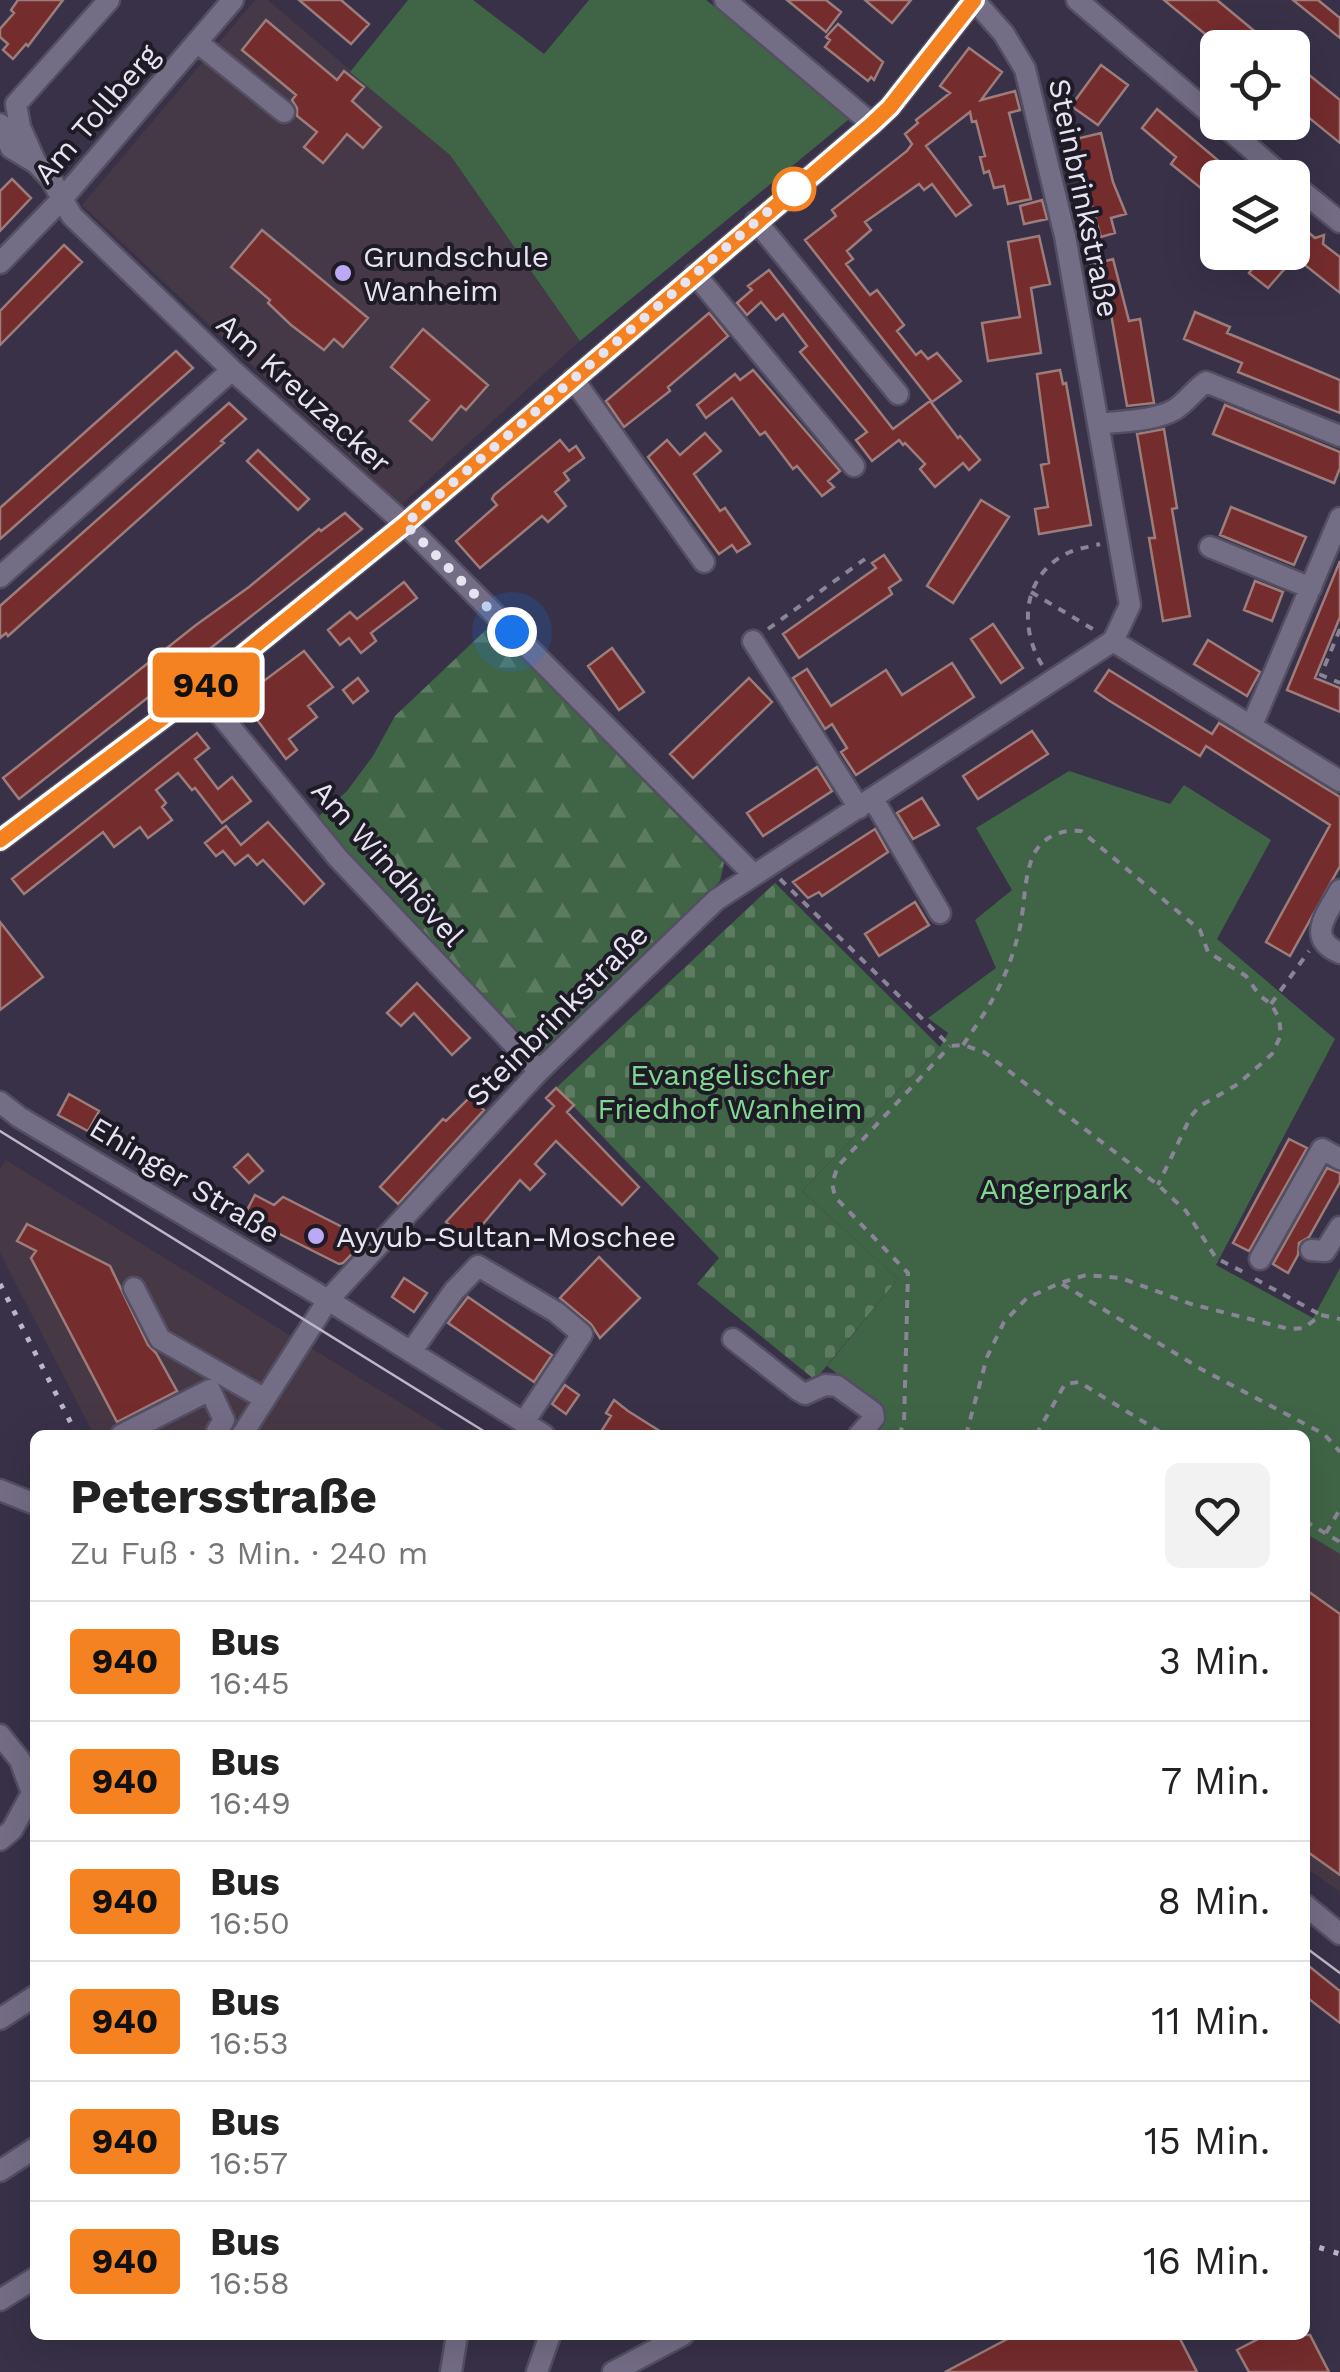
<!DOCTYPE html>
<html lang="de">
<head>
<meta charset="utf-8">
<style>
	:root { --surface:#fff; --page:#f2f2f2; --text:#222; --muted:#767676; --line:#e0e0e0 }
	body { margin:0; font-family:"Work Sans",sans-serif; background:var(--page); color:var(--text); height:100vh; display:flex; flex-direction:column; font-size:38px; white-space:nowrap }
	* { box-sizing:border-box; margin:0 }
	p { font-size:32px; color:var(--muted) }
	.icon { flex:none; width:55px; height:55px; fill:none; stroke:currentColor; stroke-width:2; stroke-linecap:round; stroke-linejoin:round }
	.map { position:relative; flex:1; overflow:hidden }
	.panel { position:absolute; left:30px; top:1430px; width:1280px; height:910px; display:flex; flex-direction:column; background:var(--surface); border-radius:15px; box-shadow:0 10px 40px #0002 }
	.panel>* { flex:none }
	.badge { padding:0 20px; border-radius:8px; font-size:35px; line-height:65px }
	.buttons { position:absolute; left:1200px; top:30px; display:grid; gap:20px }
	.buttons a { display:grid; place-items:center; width:110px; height:110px; border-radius:15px; background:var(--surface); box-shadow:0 10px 40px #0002; font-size:50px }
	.you { position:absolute; width:50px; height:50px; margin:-25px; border:8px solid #fff; border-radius:50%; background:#1a73e8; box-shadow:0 0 0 15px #1a73e833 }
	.map>.badge { position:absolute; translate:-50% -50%; box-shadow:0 0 0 5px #fff }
	.round { display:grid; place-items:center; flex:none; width:105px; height:105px; border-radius:15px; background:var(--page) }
	.head { display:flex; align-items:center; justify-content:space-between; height:170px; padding:0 40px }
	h1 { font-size:48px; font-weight:700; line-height:75px }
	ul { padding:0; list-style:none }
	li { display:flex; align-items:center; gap:30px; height:120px; padding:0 40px; border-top:2px solid var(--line) }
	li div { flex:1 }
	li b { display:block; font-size:38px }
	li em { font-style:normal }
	li .badge { min-width:110px; font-weight:700; text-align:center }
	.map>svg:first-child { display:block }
</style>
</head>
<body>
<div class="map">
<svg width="1340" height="2372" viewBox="0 0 1340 2372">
	<defs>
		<pattern id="forest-firs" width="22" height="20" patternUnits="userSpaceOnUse" patternTransform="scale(2.5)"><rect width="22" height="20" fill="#406546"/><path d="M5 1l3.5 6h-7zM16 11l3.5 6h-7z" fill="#5c7b61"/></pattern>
		<pattern id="cemetery-stones" width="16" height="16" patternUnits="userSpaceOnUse" patternTransform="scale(2.5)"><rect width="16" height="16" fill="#406546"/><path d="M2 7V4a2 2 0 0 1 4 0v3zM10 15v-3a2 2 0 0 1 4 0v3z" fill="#5c7b61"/></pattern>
	</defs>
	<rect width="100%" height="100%" fill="#383148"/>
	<!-- commercial -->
	<path fill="#473845" d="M6 1160 288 1334 453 1435H94L0 1253V1169Z
		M1305 1533 1340 1554V1892L1305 1867Z"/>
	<!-- education -->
	<path fill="#453847" d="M255 0H268L450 155 580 341 401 505 82 205Z"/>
	<!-- forest -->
	<path fill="url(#forest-firs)" d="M491 625 724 863 720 881 537 1057 454 973 317 818 347 791 373 756 395 716Z"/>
	<!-- cemetery -->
	<path fill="url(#cemetery-stones)" d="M775 883 940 1047 802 1191 898 1279 815 1380 697 1284 719 1258 556 1088Z"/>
	<!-- park -->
	<path fill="#406546" d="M408 0H473L544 54 589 0H706L854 115 580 341 450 155 350 72Z
		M1069 771 1170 804 1184 785 1271 840 1217 939 1335 1039 1216 1265 1313 1318 1340 1268V1554L1305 1533V1435H865L882 1407 827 1366 898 1279 802 1191 940 1047 948 1033 928 1018 996 968 975 920 1012 890 976 828Z"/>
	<!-- building -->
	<path fill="#752c2d" stroke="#9d7d7c" stroke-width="2.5" d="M18 0H63L28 46 26 44 13 59 3 50 8 44 0 37V29L14 13 11 10Z
		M299 0H341L369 24 351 44Z
		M787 0H826L841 12 826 32Z
		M865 0H911L892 23Z
		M1164 0H1217L1275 48H1222Z
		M1293 0H1318L1340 18V38Z
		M266 20 337 80 344 71 364 87 352 101 381 127 363 148 347 134 323 163 304 147 317 132 297 116V108L292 100 296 95 242 50Z
		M838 24 883 62 874 80 871 77 868 81 825 47 830 40 826 37Z
		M969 48 1002 72 981 100 1015 91 1020 110 1009 113 1031 199 1008 204 1004 186 994 188 989 171 984 173 980 157 985 156 976 121 972 122 970 112 926 146 971 205 956 216 932 184 924 190 919 184 865 222 871 230 847 251 853 259 846 264 870 295 877 290 904 325 897 331 916 355 921 351 928 359 937 353 961 381 932 402 805 240 836 216 832 210 907 151 912 144 905 134 918 123 916 120 950 93 940 86Z
		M1292 61 1340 100V143L1292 104Z
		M1101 65 1128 85 1098 125 1071 106Z
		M1157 109 1239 178H1218V202L1171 164 1176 157 1142 128Z
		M1101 133 1113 182 1126 214 1111 218 1115 233 1101 237 1075 147 1076 139Z
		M12 179 31 198 0 231V191Z
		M1042 200 1047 219 1024 224 1020 206Z
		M1301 226 1315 238 1324 235 1323 244 1340 257V293L1295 257 1268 288 1249 273 1265 252H1292V236Z
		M262 230 368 318 343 347 334 339 324 350 291 325 268 303 270 300 231 267Z
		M1039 236 1050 284 1031 288 1041 353 988 361 982 323 1020 317 1008 242Z
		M64 245 82 262 0 345V311Z
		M1113 259 1129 321 1140 319 1154 403 1127 406 1110 308 1103 310 1091 265Z
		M769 270 893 429 930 401 958 438 960 436 980 460 969 470 963 463 935 487 920 469 925 464 905 443 903 445 899 440 872 461 856 440 867 432 800 352 807 346 783 314 776 320 761 302 747 315 737 303 752 290 748 286Z
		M1195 312 1230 327 1227 333 1340 380V413L1238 372 1242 363 1184 339Z
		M709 313 728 336 668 387 670 391 624 427 606 401Z
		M423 329 488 385 466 410 461 406 432 440 410 421 429 400 391 367Z
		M176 351 193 368 0 539V508Z
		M753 370 840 471 828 481 834 487 822 496 797 466 793 469 765 432 760 435 732 398 706 418 697 405 735 374 740 380Z
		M1060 370 1063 384 1066 383 1091 525 1039 534 1035 509 1048 507 1041 465 1049 463 1037 374Z
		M229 403 246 419 221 441 224 443 8 636 6 633 0 638V606Z
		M1225 405 1340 452V468L1334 483 1213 434Z
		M1164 429 1177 508 1172 509 1190 616 1163 621 1149 538H1155L1137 434Z
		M705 433 721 451 694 474 720 511 725 508 750 544 737 552 732 545 719 554 648 457 667 440 680 455Z
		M560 440 569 451 576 446 584 458 564 473 569 480 555 492 566 506 548 522 542 516 480 568 456 541 497 505 492 499 494 495Z
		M258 450 309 499 298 510 247 461Z
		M981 500 1009 517 953 603 927 586Z
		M1231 507 1306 537 1294 565 1220 535Z
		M345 513 362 529 19 799 3 778 196 625 249 587 319 529 321 531Z
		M884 555 901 580 889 588 892 594 799 658 783 634 876 568 872 563Z
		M1340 561V617L1315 678 1340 688V712L1287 690Z
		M1255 581 1283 592 1272 621 1244 610Z
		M404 582 417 598 371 633 376 641 361 653 349 638 340 645 328 630 350 612 357 619Z
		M993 624 1023 668 1001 683 971 639Z
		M1208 640 1260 672 1247 696 1194 664Z
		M612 648 644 692 619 710 588 666Z
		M304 651 333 687 308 706 317 717 289 739 297 750 286 759 241 698Z
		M952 663 974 697 856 775 841 752 847 748 832 724 825 729 793 678 807 669 831 706 886 670 902 695Z
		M1109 670 1212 734 1219 723 1340 797V866L1290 956 1266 942 1330 825 1206 746 1200 756 1108 700 1095 691Z
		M358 678 368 691 353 703 343 690Z
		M749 678 772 702 693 778 670 754Z
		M1032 731 1048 754 978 799 963 776Z
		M197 733 209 748 195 759 218 789 232 777 251 801 222 823 195 788 192 790 178 773 156 790 166 803 162 807 172 820 148 838 140 827 114 847 103 832 24 894 12 879Z
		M817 767 832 791 763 836 747 813Z
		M922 798 939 825 913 839 897 813Z
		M268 822 324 884 304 904 263 860 257 865 248 855 235 865 223 851 216 856 205 843 226 826 241 845Z
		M875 829 888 852 822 896 819 892 808 898 793 882Z
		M915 902 929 925 879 956 865 934Z
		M0 922 43 977 0 1010Z
		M417 983 470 1038 452 1055 414 1013 401 1026 387 1013Z
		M556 1088 574 1105 567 1112 639 1187 622 1205 556 1141 535 1164 545 1174 530 1190 520 1180 468 1242 446 1222 554 1106 546 1098Z
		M69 1094 99 1111 88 1131 58 1115Z
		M470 1097 484 1110 398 1204 380 1187 443 1119 446 1121Z
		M1289 1139 1307 1148 1249 1251 1233 1243Z
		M248 1154 263 1171 249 1183 234 1167Z
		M1327 1168 1340 1173V1182L1309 1237 1299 1243 1298 1255 1288 1273 1273 1264Z
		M255 1195 274 1205 283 1197 366 1239 343 1263 339 1264 244 1216Z
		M27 1224 110 1266 148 1345 156 1353 177 1391 117 1422 31 1258 36 1251 17 1241Z
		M599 1257 640 1298 600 1338 591 1324 560 1298Z
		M404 1278 427 1293 414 1312 392 1297Z
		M468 1297 552 1355 534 1382 448 1323Z
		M565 1385 579 1395 566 1414 552 1404Z
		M614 1400 628 1411 666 1435H599L611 1416 606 1413Z
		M1305 1589 1340 1614V1875L1305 1850Z
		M1305 1963 1340 1991V2023L1305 1996Z
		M1015 2335H1178L1197 2372H945Z
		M1266 2335H1310L1329 2372H1249L1237 2350Z"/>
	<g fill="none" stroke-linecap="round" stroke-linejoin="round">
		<!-- minor casing -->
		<g stroke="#534e61" stroke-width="25">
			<path id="minor" d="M725 0 872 124
				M1077 0 1218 120
				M198 43 284 112
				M16 104 109 0
				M16 104 20 127 36 163
				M1220 122 1285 178
				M0 124 11 148 36 163 51 179 72 216 232 370 405 524 753 874
				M1292 183 1340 222
				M756 221 898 394
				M0 263 62 199 233 0
				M695 274 854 466
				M573 379 704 562
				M1099 424C1122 421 1154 421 1174 410 1186 403 1194 390 1206 382L1340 436
				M1210 547 1311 588
				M0 577 232 370
				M753 641 859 808
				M1113 641 1340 781
				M200 690 338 858 539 1071
				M1252 725 1340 518
				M873 799 940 913
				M0 840 200 690 405 524 872 124 890 107 974 0
				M1340 890C1327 914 1305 938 1340 953
				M0 1102 19 1117 328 1300 544 1435
				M1311 1250 1325 1251 1340 1227
				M1260 1259 1322 1149 1340 1159
				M134 1288 160 1339 265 1399
				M733 1339 798 1390 805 1394 825 1385 837 1386 873 1412 874 1418 859 1435
				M411 1352 454 1291 478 1266 556 1312 582 1334 524 1422
				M121 1435 210 1390 224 1420 217 1431
				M242 1435 328 1300 539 1071 716 900 1113 641 1130 605 1065 236 1025 69 1004 34 974 0
				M0 1490 35 1504
				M0 1735 20 1760 32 1793 12 1830 0 1840
				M1305 1905 1340 1934
				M0 2019 35 1996
				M0 2171 35 2148
				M0 2300 35 2278
				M451 2372 457 2335
				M537 2372 550 2335
				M613 2372 683 2335"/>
		</g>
		<!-- path -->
		<path stroke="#8a8497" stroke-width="4" stroke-dasharray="8 8" stroke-linecap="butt" d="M1031 592 1096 631
			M768 629 865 559
			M1340 629 1321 675 1340 683
			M1042 665C1018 626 1023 573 1070 552 1079 548 1090 547 1100 544
			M780 879 950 1046 963 1045 984 1052 1158 1185 1186 1211 1216 1258 1247 1274
			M1271 1004 1309 951
			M963 1045C992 1003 1008 978 1020 927 1025 904 1024 872 1035 852 1045 835 1064 829 1081 831L1200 930 1208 952 1246 976 1259 995 1271 1004 1279 1018 1281 1035 1272 1054 1238 1084 1200 1106 1191 1116 1158 1185
			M1255 1279 1321 1315
			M1062 1284 1201 1369 1324 1434 1340 1452
			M899 1435 904 1423 908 1273 835 1197 832 1183 838 1166 950 1046
			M966 1435 987 1357 1004 1322 1027 1298 1060 1283 1086 1275 1121 1278 1191 1304 1289 1329 1304 1328 1321 1315 1340 1319
			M1036 1435 1065 1384 1079 1382 1165 1435
			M1305 1521 1340 1542
			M1326 1533 1340 1509"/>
		<!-- minor -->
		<use href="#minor" stroke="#746d86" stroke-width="20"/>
		<!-- tram -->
		<path stroke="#bbb7c7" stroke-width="2.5" d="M0 1131 490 1435
			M1305 1947 1340 1973"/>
		<!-- rail -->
		<path stroke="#bbb7c7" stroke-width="5" stroke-dasharray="5 10" stroke-linecap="butt" d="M0 1284 77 1435
			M1305 2243 1340 2254"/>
	</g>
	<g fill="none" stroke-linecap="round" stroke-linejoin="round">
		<!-- line casing -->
		<g stroke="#fff" stroke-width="22">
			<path id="line" d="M0 840 200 690 405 524 872 124 890 107 974 0"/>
		</g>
		<!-- line -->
		<use href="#line" stroke="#f58220" stroke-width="15"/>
		<!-- walk -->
		<path stroke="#e7e4f2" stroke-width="10" stroke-dasharray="0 18" d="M512 632 405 524 794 189"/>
	</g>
	<!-- markers -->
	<circle fill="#fff" stroke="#f58220" stroke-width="5" cx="794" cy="189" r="20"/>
	<g fill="#bca9f5" stroke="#1e1b26" stroke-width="4">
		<circle cx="343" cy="273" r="10"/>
		<circle cx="316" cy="1236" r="10"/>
	</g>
	<g text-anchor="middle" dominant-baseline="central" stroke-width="8" stroke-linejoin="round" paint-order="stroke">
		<!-- street labels -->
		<g font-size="30" fill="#e7e4f2" stroke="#1e1b26">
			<text transform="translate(96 114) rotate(-49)">Am Tollberg</text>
			<text transform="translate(1084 198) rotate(78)">Steinbrinkstraße</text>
			<text transform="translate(304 393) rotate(42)">Am Kreuzacker</text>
			<text transform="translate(388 863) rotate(48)">Am Windhövel</text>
			<text transform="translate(557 1015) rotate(-45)">Steinbrinkstraße</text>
			<text transform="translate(185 1180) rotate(31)">Ehinger Straße</text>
		</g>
		<!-- poi labels -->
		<g font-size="30" fill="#e7e4f2" stroke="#1e1b26" text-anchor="start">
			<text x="363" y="256">Grundschule<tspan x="363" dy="34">Wanheim</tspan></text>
			<text x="336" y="1236">Ayyub-Sultan-Moschee</text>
		</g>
		<!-- park labels -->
		<g font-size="30" fill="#80d78f" stroke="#1e1b26">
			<text x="730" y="1074">Evangelischer<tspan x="730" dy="34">Friedhof Wanheim</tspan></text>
			<text x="1054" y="1188">Angerpark</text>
		</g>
	</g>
</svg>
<div class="buttons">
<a><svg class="icon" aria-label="locate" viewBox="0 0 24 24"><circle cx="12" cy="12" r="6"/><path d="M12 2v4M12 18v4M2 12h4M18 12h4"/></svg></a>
<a><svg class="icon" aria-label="layers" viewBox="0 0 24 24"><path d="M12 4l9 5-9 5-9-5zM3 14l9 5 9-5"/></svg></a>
</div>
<div class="you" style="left:512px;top:632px"></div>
<b class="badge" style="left:206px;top:685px;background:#f58220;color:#111">940</b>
<section class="panel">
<div class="head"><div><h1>Petersstraße</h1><p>Zu Fuß · 3 Min. · 240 m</p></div><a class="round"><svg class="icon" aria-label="heart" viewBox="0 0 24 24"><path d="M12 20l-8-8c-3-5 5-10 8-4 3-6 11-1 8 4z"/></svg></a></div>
<ul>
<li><span class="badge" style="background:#f58220;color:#111">940</span><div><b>Bus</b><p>16:45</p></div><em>3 Min.</em></li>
<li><span class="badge" style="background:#f58220;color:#111">940</span><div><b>Bus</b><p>16:49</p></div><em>7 Min.</em></li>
<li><span class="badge" style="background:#f58220;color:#111">940</span><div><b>Bus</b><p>16:50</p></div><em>8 Min.</em></li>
<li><span class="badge" style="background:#f58220;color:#111">940</span><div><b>Bus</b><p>16:53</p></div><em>11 Min.</em></li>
<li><span class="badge" style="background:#f58220;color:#111">940</span><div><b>Bus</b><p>16:57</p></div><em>15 Min.</em></li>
<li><span class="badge" style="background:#f58220;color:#111">940</span><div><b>Bus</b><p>16:58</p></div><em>16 Min.</em></li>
</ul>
</section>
</div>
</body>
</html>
